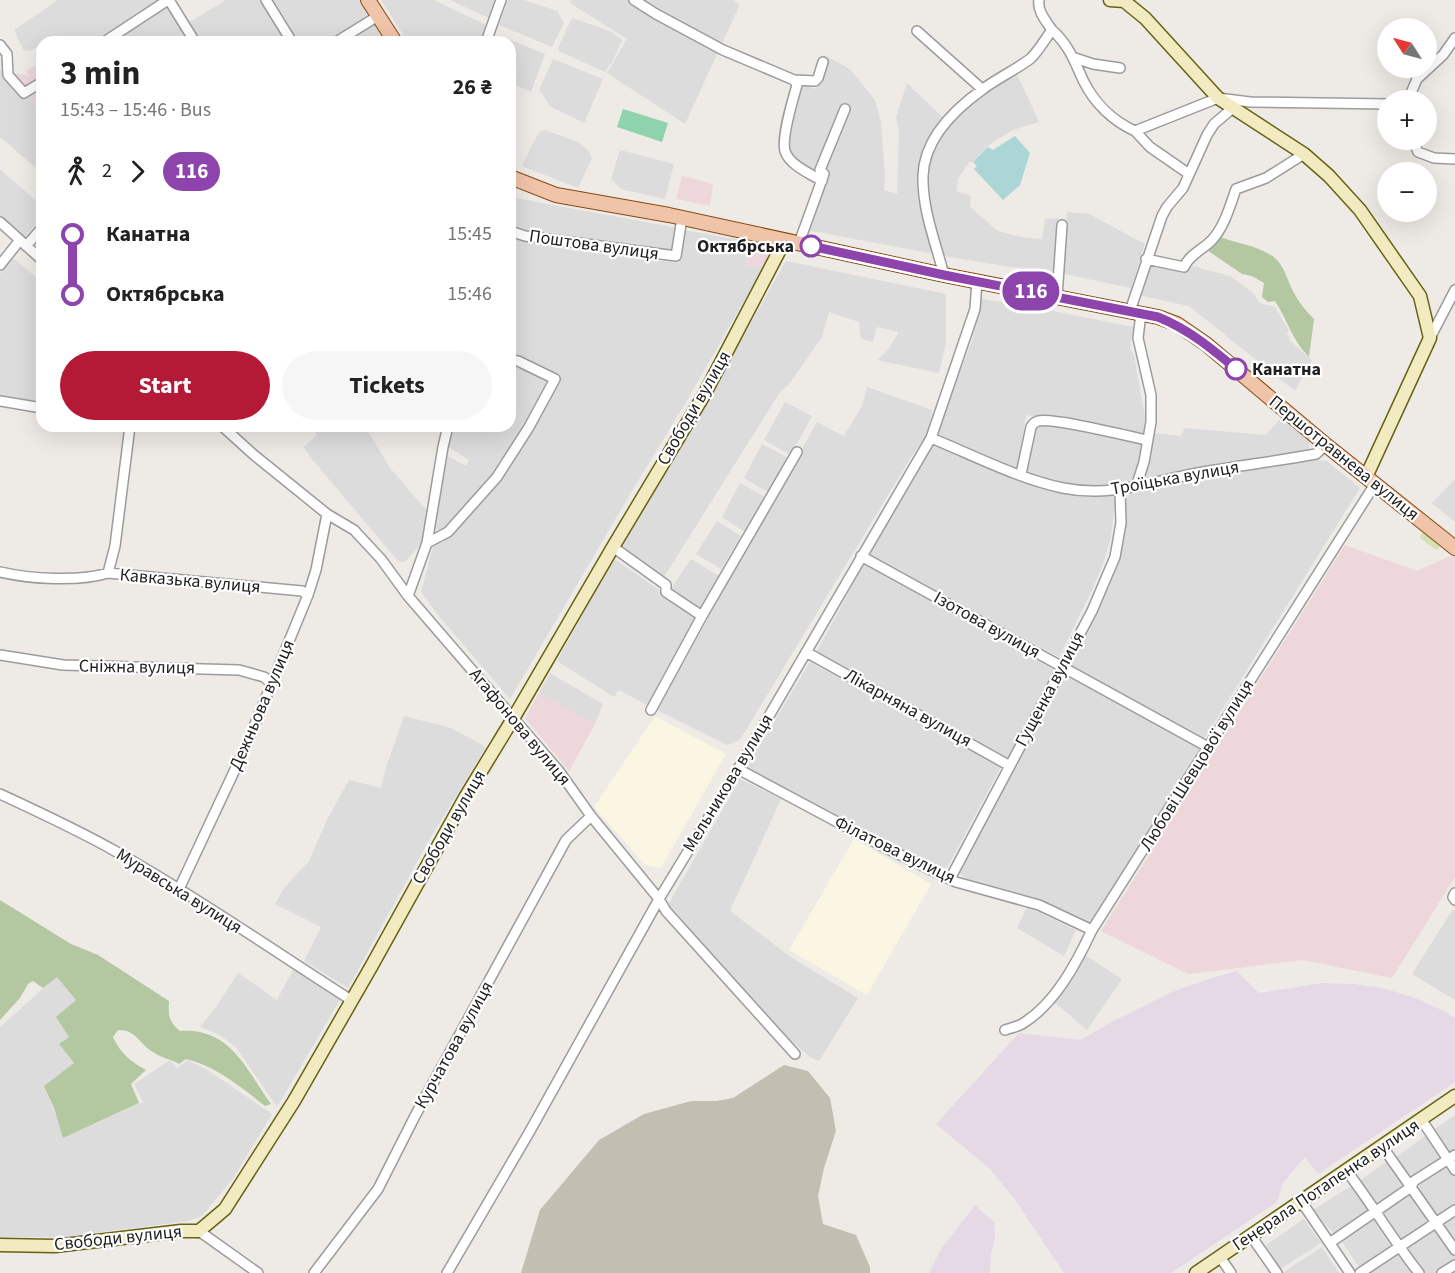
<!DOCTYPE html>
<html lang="en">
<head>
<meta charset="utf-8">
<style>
	:root { --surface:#fff; --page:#f6f6f6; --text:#222; --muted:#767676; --accent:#b41936 }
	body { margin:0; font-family:"Source Sans 3",sans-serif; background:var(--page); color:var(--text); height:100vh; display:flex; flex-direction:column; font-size:22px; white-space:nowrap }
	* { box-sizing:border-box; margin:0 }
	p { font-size:20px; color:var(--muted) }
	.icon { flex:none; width:33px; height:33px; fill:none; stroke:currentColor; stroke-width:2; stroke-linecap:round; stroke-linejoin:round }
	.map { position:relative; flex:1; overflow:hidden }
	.sheet { position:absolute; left:36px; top:36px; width:480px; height:396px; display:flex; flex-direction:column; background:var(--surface); border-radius:18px; box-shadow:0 6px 24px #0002 }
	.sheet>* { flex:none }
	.badge { padding:0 12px; border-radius:20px; font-size:21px; line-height:39px }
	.needle { width:39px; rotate:306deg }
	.controls { position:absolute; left:1377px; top:18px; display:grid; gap:12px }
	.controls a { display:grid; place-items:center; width:60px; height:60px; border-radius:50%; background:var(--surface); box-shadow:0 6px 24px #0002; font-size:30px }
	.map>.badge { position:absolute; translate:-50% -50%; box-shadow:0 0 0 3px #fff }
	.legs { display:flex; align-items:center; gap:9px; height:66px; padding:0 24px; font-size:20px }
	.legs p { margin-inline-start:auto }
	.headline { display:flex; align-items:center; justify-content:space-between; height:102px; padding:0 24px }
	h1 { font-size:33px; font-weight:700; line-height:45px }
	.button { display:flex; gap:12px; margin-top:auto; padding:12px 24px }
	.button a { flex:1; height:69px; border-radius:36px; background:var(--accent); color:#fff; font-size:24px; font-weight:700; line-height:69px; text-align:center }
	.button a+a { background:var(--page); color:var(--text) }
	ul { padding:0 24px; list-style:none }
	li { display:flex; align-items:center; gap:21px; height:60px; font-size:22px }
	li i { display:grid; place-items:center; width:9px; height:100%; margin:0 8px; background:currentColor }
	li i::after { content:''; width:15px; height:15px; margin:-8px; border:4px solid; border-radius:50%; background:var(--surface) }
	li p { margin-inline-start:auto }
	li:first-child i { background:linear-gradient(#0000 50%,currentColor 0) }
	li:last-child i { background:linear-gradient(currentColor 50%,#0000 0) }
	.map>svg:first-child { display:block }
</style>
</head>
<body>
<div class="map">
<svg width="1455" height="1273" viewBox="0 0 1455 1273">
	<rect width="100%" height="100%" fill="#eeeae6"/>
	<!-- residential -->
	<path fill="#dcdcdc" d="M58 0H158L92 42H56L53 37 42 42V44L32 50 24 51 14 30Z
		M226 0H261L288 42H200L188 23Z
		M270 0H361L371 17 328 42H296Z
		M381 0H434L486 25 485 31 480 42H408Z
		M450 0H498L491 19Z
		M508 0H524L557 11 564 23 552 47 499 25Z
		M571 0H733L740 4 685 124 607 73 627 39 570 3Z
		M168 7 191 42H114Z
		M572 18 610 31 622 40 612 62 605 72 559 51 558 48Z
		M374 22 387 42H343Z
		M498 35 545 54 531 92 510 83V42H495Z
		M828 57 850 69 875 100 881 122 885 176 884 190 897 194 899 132 896 117 907 83 943 118 922 161 934 254 807 230 827 172 816 175 791 156 787 142 800 84 816 89 823 77Z
		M553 59 603 79 584 123 551 107 539 90Z
		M1017 74 1039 122 1013 130 990 144 972 163 970 161 958 179 956 191 971 196 970 207 998 231 1020 237 1042 239 1045 219 1058 218 1055 274 943 256 929 202 927 182 929 158 946 127 1002 80Z
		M545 130 578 142 588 150 592 158 578 188 522 166 539 132Z
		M620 150 674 164 665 199 621 189 611 179Z
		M0 169 42 206V219L24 237 0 215Z
		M510 197 677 228 674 250 671 253 522 230 510 226Z
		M1067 212 1089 214 1145 244 1131 288 1064 274Z
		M684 230 750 242 746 265 763 268 686 402 627 499 510 699 438 615 421 592 433 547 445 541 474 509 557 376 510 355V238L571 250 679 263Z
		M14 259 42 282V403L0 397V274L9 262Z
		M786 261 946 294V342L939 373 877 360 887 351 899 332 877 327 873 342 861 339 859 322 829 312 822 337 789 384 780 392 664 577 619 546 710 395Z
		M1148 262 1187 270 1189 265 1230 276 1252 292 1260 303 1275 307 1289 331 1286 334 1290 337 1289 340 1312 360 1295 391 1189 306 1138 295Z
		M981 299 1018 304 1133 327 1130 349 1134 355 1145 417 1144 433 1026 415 1017 470 935 436 972 341Z
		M510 363 520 366 549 380 493 476 448 527 439 530 433 528 448 456 466 466 469 460 447 446 451 426H510Z
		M867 387 932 410 928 434 911 457 740 740 727 745 657 710 817 422 844 436 862 406Z
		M785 402 812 416 791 455 764 440Z
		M1281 418 1310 441 1308 452 1157 479H1145L1153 433 1181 436 1184 428 1266 435Z
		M1046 424 1141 443 1137 475 1133 482 1095 486 1069 485 1026 472 1036 426Z
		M310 426H365L390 468 428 512 421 544 405 562 398 561 311 458 304 447 317 435Z
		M933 442 1047 489 1074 493 1116 495 1111 537 1104 561 1092 590 1059 657 870 554Z
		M762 444 788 458 768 492 744 478Z
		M1317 460 1327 461 1360 488 1204 739 1070 664 1119 559 1122 546 1125 496 1181 481Z
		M1455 479V522L1432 503Z
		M740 483 765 497 745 532 722 517Z
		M717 521 741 536 721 569 696 554Z
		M614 559 658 589 661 595 695 617 647 705 619 690 614 697 557 661Z
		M691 559 719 576 700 608 670 590Z
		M864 564 1054 670 1008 758 817 651Z
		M810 662 1001 767 947 868 940 869 747 767Z
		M550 673 603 704 595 724 539 693Z
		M1062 674 1201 749 1090 923 1039 899 966 879 959 873Z
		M404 716 451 728 486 747 429 840 348 988 304 961 321 927 275 904 284 888 309 861 327 820 349 780 381 788 386 768Z
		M740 779 781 799 730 911 792 958 858 998 819 1061 810 1057 782 1033 668 905Z
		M1027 907 1076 930 1064 956 1017 928Z
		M1453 909 1455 911V1000L1412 974Z
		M1085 955 1122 979 1087 1030 1054 1002Z
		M294 968 341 998 277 1107 236 1047 218 1034 200 1027 218 1004 238 973 277 1000Z
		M57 976 77 1000 69 1037 59 1044 74 1063 44 1086 65 1137 143 1102 134 1084 170 1060 177 1068 188 1060 209 1071 272 1114 234 1177 202 1216 188 1221 64 1237H0V1027Z
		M1455 1115V1152L1450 1156 1432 1131Z
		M1428 1134 1445 1159 1413 1179H1408L1396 1157Z
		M1389 1160 1407 1186 1376 1207 1358 1182Z
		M1448 1164 1455 1174V1207L1436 1220 1415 1186Z
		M1354 1184 1372 1209 1335 1235 1313 1210Z
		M1412 1192 1431 1222 1399 1242 1379 1212Z
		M1375 1213 1395 1246 1360 1269 1341 1240Z
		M1455 1213V1245L1439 1224Z
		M1304 1219 1321 1243 1279 1270 1263 1247Z
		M1435 1227 1455 1255V1262L1438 1273H1423L1403 1248Z
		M1322 1247 1339 1273H1282Z
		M1398 1251 1415 1273H1367Z"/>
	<!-- commercial -->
	<path fill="#edd7db" d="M42 62V114L13 73 30 76 26 71Z
		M682 176 713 184 710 206 676 199Z
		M750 242 771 245 773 248 763 268 746 265Z
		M1345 545 1417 571 1455 554V877L1392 978 1303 960 1188 974 1101 931Z
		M539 693 595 724 569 771 525 718Z"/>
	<!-- industrial -->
	<path fill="#e6d9e6" d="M1237 971 1259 993 1322 983 1354 984 1383 988 1415 998 1446 1012 1455 1018V1082L1318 1174 1305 1157 1283 1183 1277 1202 1171 1273H1064L1015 1200 990 1169 936 1124 1019 1033 1081 1040 1113 1021 1177 990 1212 978Z
		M975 1205 994 1222 995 1237 991 1255 990 1273H929L941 1249Z"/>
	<!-- education -->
	<path fill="#fbf6e2" d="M655 716 726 754 661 868 645 865 594 807Z
		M854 839 931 884 867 995 789 950Z"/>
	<!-- construction -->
	<path fill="#c2bfb2" d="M784 1065 808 1071 830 1098 836 1131 824 1168 818 1196 823 1224 856 1235 870 1267V1273H521L540 1210 599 1140 644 1114 691 1101H716L733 1098Z"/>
	<!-- grass -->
	<path fill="#d3e2b2" d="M1422 533H1425L1439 544V549H1435L1420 538Z"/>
	<!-- forest -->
	<path fill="#b3c8a0" d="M1220 237C1236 243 1254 245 1269 254 1284 262 1286 278 1294 293 1299 303 1306 311 1314 319L1309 357C1293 342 1287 319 1275 301L1268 302 1262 297 1264 283 1252 276 1242 274 1207 250Z
		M0 900 71 944 98 955 169 1001C168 1015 169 1022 180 1031 230 1027 246 1069 271 1104L265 1106C241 1087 216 1066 186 1059L179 1064C171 1059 161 1058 153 1052 139 1044 137 1030 118 1030L113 1037C120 1053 131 1062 146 1070L131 1084 139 1103 63 1138 54 1108 44 1086 74 1063 59 1044 69 1037 56 1017 76 1000 57 977 43 988 33 981 28 984 20 998 0 1020Z"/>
	<!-- pitch -->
	<path fill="#8ed3ab" d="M623 109 668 123 662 142 617 127Z"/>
	<!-- parking -->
	<path fill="#dbdbdb" d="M2 69 12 73 42 114V173L0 137V71Z"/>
	<!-- water -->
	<path fill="#acd5d6" d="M1015 136 1030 153 1020 185 1003 200 974 169 977 166 973 162 988 147 993 150Z"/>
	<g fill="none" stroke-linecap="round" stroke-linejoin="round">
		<!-- street casing -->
		<g stroke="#9c9c9c" stroke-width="12">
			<path id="street" d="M169 0 195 42
				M266 0 292 42
				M634 0 656 14 723 50 794 80 815 81 818 78 823 62
				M1052 30C1068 44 1074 60 1083 80 1094 103 1113 121 1135 131
				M917 31 982 89
				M104 42 168 0
				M336 42 378 16
				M486 42 501 0
				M0 45 7 54 8 75 24 93 42 82
				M1075 58 1093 64 1120 68
				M794 80 797 85C793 99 781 138 785 151 789 165 811 174 822 181
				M1408 100 1417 79 1443 55 1455 38
				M1413 140 1418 152 1434 158 1455 159
				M1189 174 1150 147 1135 131 1218 98 1250 102 1388 104
				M0 222 42 260
				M510 231 525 236 676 256 682 218
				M799 243 824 174 820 170 845 109
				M26 246 42 228
				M1146 259 1184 267C1189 255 1202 250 1211 241 1224 228 1230 206 1236 189L1266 178 1304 154
				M0 265 20 240
				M944 275C936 244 922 209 923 176 924 139 955 109 983 89 998 78 1015 70 1030 59 1038 52 1045 39 1052 30 1046 21 1037 11 1039 0
				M1057 297 1062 225
				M1130 311 1162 216 1167 207 1183 188 1207 135 1214 124 1234 107
				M1430 338 1455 290
				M0 401 42 408
				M222 426 254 455 327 514 354 530 381 559 408 596 559 771 591 816 659 899 666 911 795 1054
				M931 438C973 455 1019 479 1063 488 1112 498 1152 481 1198 473 1237 466 1277 461 1316 454L1326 445
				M1021 474 1031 427C1033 424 1033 423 1038 421 1052 417 1128 436 1147 440
				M1136 487 1144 462 1151 422V395L1138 338 1141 313
				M427 543 448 532 497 477 529 427 555 379 518 361 510 359
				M613 547 666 585V592L702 616
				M861 556 1208 747
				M0 572C31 579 78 582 108 573L302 591 308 595
				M108 573 115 546 130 426
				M408 596 427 543 443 447 448 426
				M806 652 1010 766
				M0 655 63 665 239 670 264 677 271 683
				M651 710 702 616 797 452
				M738 769 884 847 956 882 1039 905 1092 930
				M0 794C39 812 78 830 115 851 196 897 273 950 351 1000
				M950 879 1092 611 1115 557 1121 523 1120 491
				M179 889 246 746 308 595 316 570 327 514
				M1455 893 1453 897 1455 900
				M1005 1030C1010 1028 1017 1027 1022 1024 1055 1004 1076 964 1092 930L1375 484
				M1421 1119 1455 1170
				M1382 1146 1455 1250
				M1346 1170C1372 1204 1393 1240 1419 1273
				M1301 1201 1350 1273
				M199 1231 258 1273
				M1251 1236 1277 1273
				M1331 1242 1411 1187 1414 1181 1455 1155
				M1220 1257 1231 1273
				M314 1273 378 1189 415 1116 566 840 591 816
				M447 1273 530 1131 659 899 738 769 931 438 975 309 977 281
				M1360 1273 1455 1210
				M1442 1273 1455 1265"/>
		</g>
		<!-- secondary casing -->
		<g stroke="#686213" stroke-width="15">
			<path id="secondary" d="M1110 0 1124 1 1145 18 1218 98 1304 154 1329 176 1360 210 1420 296 1430 338 1366 477
				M0 1245 55 1246 181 1231H199L225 1209 294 1101 371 967 466 796 514 717 613 547 704 395 785 240
				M1196 1273 1455 1096"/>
		</g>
		<!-- primary casing -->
		<g stroke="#864a13" stroke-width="16">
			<path id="primary" d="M368 0 395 42
				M510 177 556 195 669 215 944 275 1158 317 1177 324 1206 344 1326 445 1455 548"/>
		</g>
		<!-- street -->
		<use href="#street" stroke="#fff" stroke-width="9"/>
		<!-- secondary -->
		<use href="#secondary" stroke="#f2ebc1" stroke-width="12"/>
		<!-- primary -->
		<use href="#primary" stroke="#f0c4a9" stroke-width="14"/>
	</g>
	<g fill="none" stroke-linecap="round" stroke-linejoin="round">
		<!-- line-1 casing -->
		<g stroke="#fff" stroke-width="14">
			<path id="line-1" d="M811 246 944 275 1158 317C1188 329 1211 348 1236 369"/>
		</g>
		<!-- line-1 -->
		<use href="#line-1" stroke="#8e44ad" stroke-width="9"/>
	</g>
	<!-- markers -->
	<g fill="#fff" stroke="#8e44ad" stroke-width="3">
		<circle cx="811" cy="246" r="10"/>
		<circle cx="1236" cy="369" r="10"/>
	</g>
	<g text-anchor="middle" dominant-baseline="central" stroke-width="4.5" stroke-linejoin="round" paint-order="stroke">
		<!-- street labels -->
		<g font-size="18" fill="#1f1f1f" stroke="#fff">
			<text transform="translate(594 245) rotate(8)">Поштова вулиця</text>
			<text transform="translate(694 408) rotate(-60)">Свободи вулиця</text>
			<text transform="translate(1344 458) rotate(39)">Першотравнева вулиця</text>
			<text transform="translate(1175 478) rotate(-10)">Троїцька вулиця</text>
			<text transform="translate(190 581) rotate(5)">Кавказька вулиця</text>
			<text transform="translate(987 625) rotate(29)">Ізотова вулиця</text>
			<text transform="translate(137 667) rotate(1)">Сніжна вулиця</text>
			<text transform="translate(1050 689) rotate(-62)">Гущенка вулиця</text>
			<text transform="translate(262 705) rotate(-67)">Дежньова вулиця</text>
			<text transform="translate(908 708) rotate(29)">Лікарняна вулиця</text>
			<text transform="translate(520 727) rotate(50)">Агафонова вулиця</text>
			<text transform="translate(1197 765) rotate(-58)">Любові Шевцової вулиця</text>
			<text transform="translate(728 783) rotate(-59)">Мельникова вулиця</text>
			<text transform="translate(449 827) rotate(-60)">Свободи вулиця</text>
			<text transform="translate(895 850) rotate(26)">Філатова вулиця</text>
			<text transform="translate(179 891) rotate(32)">Муравська вулиця</text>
			<text transform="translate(454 1045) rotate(-61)">Курчатова вулиця</text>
			<text transform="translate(1326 1185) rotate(-34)">Генерала Потапенка вулиця</text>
			<text transform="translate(118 1238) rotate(-6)">Свободи вулиця</text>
		</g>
		<!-- stop labels -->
		<g font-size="18" font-weight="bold" fill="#1f1f1f" stroke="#fff" text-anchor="end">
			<text x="794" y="246">Октябрська</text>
			<text x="1252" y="369" text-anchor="start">Канатна</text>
		</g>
	</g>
</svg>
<div class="controls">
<a><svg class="needle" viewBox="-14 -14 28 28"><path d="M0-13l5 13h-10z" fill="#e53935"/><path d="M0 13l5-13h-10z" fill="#767676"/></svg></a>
<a>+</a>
<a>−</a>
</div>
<b class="badge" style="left:1031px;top:291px;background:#8e44ad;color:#fff">116</b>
<section class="sheet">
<div class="headline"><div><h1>3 min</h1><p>15:43 – 15:46 · Bus</p></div><b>26 ₴</b></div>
<div class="legs"><svg class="icon" aria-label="walk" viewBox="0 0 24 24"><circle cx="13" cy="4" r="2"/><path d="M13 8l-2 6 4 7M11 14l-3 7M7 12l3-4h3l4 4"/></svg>2<svg class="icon" aria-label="forward" viewBox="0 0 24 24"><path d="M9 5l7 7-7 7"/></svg><b class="badge" style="background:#8e44ad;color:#fff">116</b></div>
<ul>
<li><i style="color:#8e44ad"></i><b>Канатна</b><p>15:45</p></li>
<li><i style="color:#8e44ad"></i><b>Октябрська</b><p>15:46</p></li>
</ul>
<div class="button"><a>Start</a><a>Tickets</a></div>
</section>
</div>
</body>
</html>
